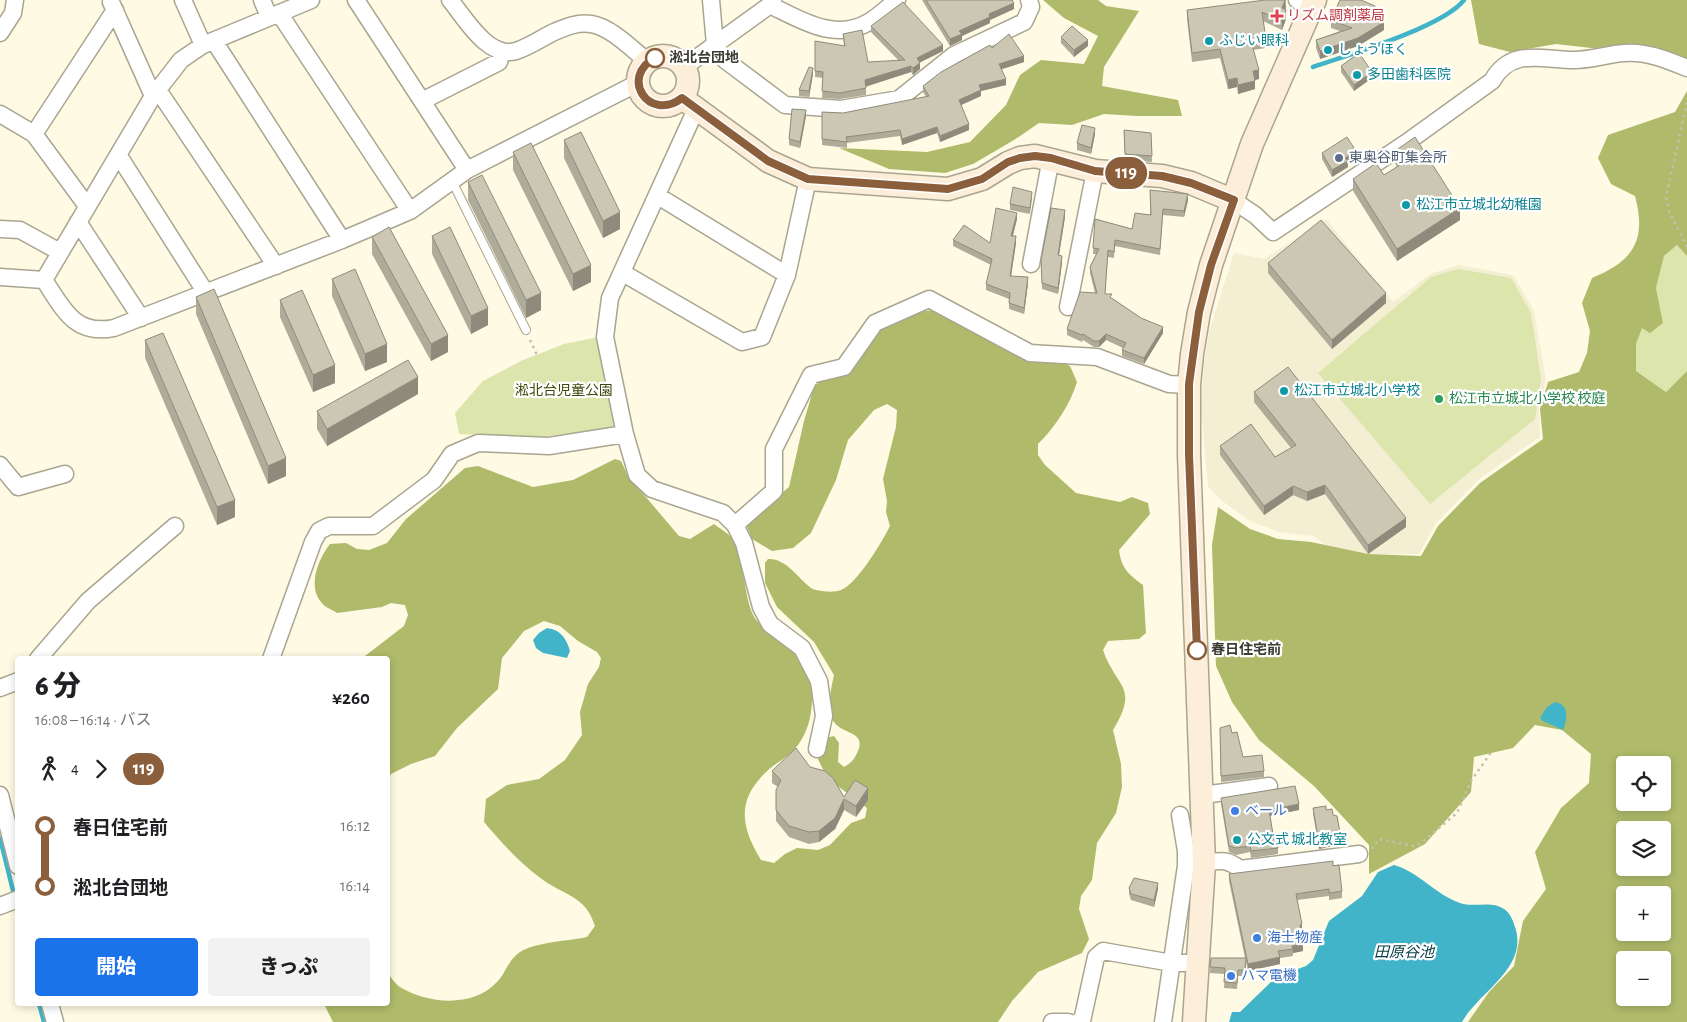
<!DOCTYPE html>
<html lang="ja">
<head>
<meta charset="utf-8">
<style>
	:root { --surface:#fff; --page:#f2f2f2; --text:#202124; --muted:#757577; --accent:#1a73e8 }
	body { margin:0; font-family:"Alegreya Sans","Noto Sans JP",sans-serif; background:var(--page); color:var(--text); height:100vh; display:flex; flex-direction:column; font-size:19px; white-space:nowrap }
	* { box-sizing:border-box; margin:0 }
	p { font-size:16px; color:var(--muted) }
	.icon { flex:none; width:28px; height:28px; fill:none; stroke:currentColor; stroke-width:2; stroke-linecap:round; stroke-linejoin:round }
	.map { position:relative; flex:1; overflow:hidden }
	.side { position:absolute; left:15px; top:656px; width:375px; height:350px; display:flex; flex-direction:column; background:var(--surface); border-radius:5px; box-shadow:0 2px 8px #0003 }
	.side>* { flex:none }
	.badge { padding:0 10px; border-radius:16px; font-size:18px; line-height:32px }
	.controls { position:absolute; left:1616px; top:756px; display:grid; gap:10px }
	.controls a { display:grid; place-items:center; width:55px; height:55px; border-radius:5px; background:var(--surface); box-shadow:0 2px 8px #0003; font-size:25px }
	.map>.badge { position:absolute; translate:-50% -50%; box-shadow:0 0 0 2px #fff }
	.legs { display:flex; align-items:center; gap:8px; height:55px; padding:0 20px; font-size:16px }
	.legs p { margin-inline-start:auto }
	.overview { display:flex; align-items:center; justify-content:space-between; height:85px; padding:0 20px }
	h1 { font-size:28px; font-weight:800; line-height:38px }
	.button { display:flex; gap:10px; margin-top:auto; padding:10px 20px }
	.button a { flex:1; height:58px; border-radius:5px; background:var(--accent); color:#fff; font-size:20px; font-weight:800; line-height:58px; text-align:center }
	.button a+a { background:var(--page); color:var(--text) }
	ul { padding:0 20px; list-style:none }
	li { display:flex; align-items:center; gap:18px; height:60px; font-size:19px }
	li i { display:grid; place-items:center; width:8px; height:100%; margin:0 6px; background:currentColor }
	li i::after { content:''; width:12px; height:12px; margin:-6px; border:4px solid; border-radius:50%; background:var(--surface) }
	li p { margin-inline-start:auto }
	li:first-child i { background:linear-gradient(#0000 50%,currentColor 0) }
	li:last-child i { background:linear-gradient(currentColor 50%,#0000 0) }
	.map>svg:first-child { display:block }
</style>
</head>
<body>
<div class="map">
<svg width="1687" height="1022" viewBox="0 0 1687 1022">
	<rect width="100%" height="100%" fill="#fefae4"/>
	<!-- built -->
	<path fill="#f4eed2" d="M1326 219 1393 302 1430 274 1459 265 1513 275 1534 311 1546 380 1539 408 1540 437 1479 479 1436 523 1419 554 1340 555 1313 536 1279 532 1250 521 1221 500 1208 486 1201 409 1204 363 1209 332 1234 253 1264 259Z"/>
	<!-- green -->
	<path fill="#dce5ab" d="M1677 245 1687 256V371L1666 392 1636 371V344L1642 327 1663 323 1656 288 1664 256Z
		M1458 269 1511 278 1531 313 1541 380 1535 419 1430 504 1318 373 1431 277Z
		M599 337 615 423 612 428 540 437 459 434 455 413 483 381 521 361 564 344Z"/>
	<!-- forest -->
	<path fill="#afba6a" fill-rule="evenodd" d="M1043 0H1098L1106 6 1139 11 1104 67 1102 86 1178 100 1182 116H1137L1104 114 1072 125 1039 123 1014 140 973 164 945 173 889 169 839 148 927 152 970 142 1006 105 1020 75 1041 60 1084 64 1098 36 1064 18Z
		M1471 0H1687V59L1556 44 1510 52 1479 44Z
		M1687 91V256L1677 245 1664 256 1656 288 1663 323 1650 333 1642 328 1636 344V371L1666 392 1687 371V1022H1468L1489 992 1514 966 1523 921 1546 889 1535 852 1561 808 1589 783 1591 754 1562 730 1535 725 1513 748 1474 757 1471 792 1425 844 1369 874V845L1314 786 1259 740 1232 702 1216 666 1212 545 1218 507 1250 529 1278 539 1311 542 1368 554 1421 556 1438 526 1480 483 1543 439 1540 409 1548 382 1579 372 1587 353 1590 331 1582 303 1592 278C1633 261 1647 241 1635 196L1611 184 1598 158 1608 135 1675 112ZM1625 765H1662V802H1625ZM1625 830H1662V868H1625ZM1625 895H1662V932H1625ZM1625 960H1662V998H1625Z
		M935 310 1070 366 1077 382C1070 405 1055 427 1038 444V455L1045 465 1076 493 1120 502 1132 497 1148 503 1150 514 1119 550C1121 568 1129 575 1143 585L1146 633 1139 639 1108 641 1103 650C1116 688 1140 686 1113 730L1121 764 1122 787 1116 813 1097 843 1092 880 1081 896 1079 909 1089 939 1082 953 1038 972 1012 1001 998 1022H333L324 1004H388V973C391 977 395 984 400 987 428 1004 473 1008 497 982 506 973 508 960 520 952 535 942 569 941 587 937L595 926C585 894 563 896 539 877 518 861 501 842 484 822L486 799 507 785 539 779 565 760 582 735 580 712 588 684 599 667 601 658 597 652 578 641 560 626 544 621 524 631 502 658 498 689 457 728 435 756 411 764 391 774 388 781V659H361L404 626 408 615 405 605 391 603 382 607 337 613C333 610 324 607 321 602 307 585 319 558 330 544L346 543 357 549 369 550 387 543 406 519 465 468 478 466 533 487 573 480 615 459 621 461 628 476 679 536 690 539 714 524C719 528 728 533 732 538 747 560 742 602 757 621 768 634 795 641 804 659 817 688 815 728 793 751 785 759 774 764 766 772 736 801 741 827 761 860L774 863 785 854 797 848 818 850 830 845 851 823 865 818 867 808 827 778 818 759 826 738 834 736 839 743 838 762 844 767C851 763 854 760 857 753 869 729 838 736 832 718 827 704 831 689 834 675L814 642 777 607 765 583V563L768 559C786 558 798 578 811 588 814 590 818 590 822 591 829 592 835 592 841 590 857 584 882 542 890 526L886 512 887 501 883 479 896 427 897 410 887 404 874 410 848 440 836 480 811 533 793 548 772 551 752 539 747 527 756 515 789 487 804 421 814 387 874 334 891 323 916 312Z"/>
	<!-- water -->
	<path fill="#42b4ca" d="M547 628C561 630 566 638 570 651L567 658 543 653 536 648 533 640 539 633Z
		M1555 702C1569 704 1568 718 1563 730L1543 721 1540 718 1547 707Z
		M1394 865C1419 872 1436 895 1460 903 1475 908 1491 900 1504 909 1509 912 1512 918 1514 924 1531 967 1480 990 1462 1022H1229L1232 1012H1240L1276 977 1306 966 1313 960 1329 921 1362 896 1378 872Z"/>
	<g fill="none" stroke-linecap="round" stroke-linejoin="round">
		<!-- stream -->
		<path stroke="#42b4ca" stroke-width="4.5" d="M1313 67C1348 55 1443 27 1464 0
			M0 838 18 911
			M39 1004 44 1022"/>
		<!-- lane casing -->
		<g stroke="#a9a590" stroke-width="10">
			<path id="lane" d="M452 181 526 330"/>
		</g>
		<!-- street casing -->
		<g stroke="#a9a590" stroke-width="19">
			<path id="street" d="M183 0 203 45
				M262 0 269 17
				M356 0 467 170
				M450 0C465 18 488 59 516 51 529 47 542 38 554 32 566 27 577 22 591 24 611 27 632 49 648 62
				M711 0 715 45 725 60 785 105 841 109 899 99 954 55 1024 22 1031 7 1029 0
				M1297 0 1311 10
				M111 2 153 96
				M770 5C801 20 835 42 869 22 879 16 888 7 897 0
				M279 13 410 211
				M0 33 13 13 15 0
				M214 41 342 240
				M684 67 770 5 773 0
				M158 90 276 266
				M422 101 499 62 502 51
				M697 107 610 298 605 337 625 434 637 475 652 489 723 513 735 525 744 543 761 607 770 624 802 648 819 681 824 716 817 749
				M0 114 34 134 87 206
				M34 134 115 10
				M119 156 206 293
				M658 196 787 275
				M1234 201 1255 215 1273 232 1406 143 1492 81C1511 47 1542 60 1574 60 1591 60 1608 54 1624 53 1646 51 1667 60 1687 68
				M78 222 141 318
				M0 229 20 230 60 252
				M1031 264 1051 158
				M623 273 742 342 762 337 787 275 808 179
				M0 277 44 280
				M44 280C63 308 74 336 114 328L342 240 410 211 467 170 638 83
				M44 280 153 96 181 60 203 45 311 0
				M1068 307 1095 171
				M0 465 18 487 65 474
				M735 525 774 491V449L811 375 844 367 875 323 929 299 1030 353 1097 357 1169 384 1189 385
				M38 659 88 601 175 526
				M271 659 313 542 319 531 329 526H373L434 480 452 454 478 443 549 446 625 434
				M0 688 18 681
				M0 795 18 866
				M1203 795 1269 786
				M1204 863C1220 861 1226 858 1240 869L1359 854
				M0 906 18 899
				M50 1004 55 1022
				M1052 1022H1068
				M1077 1022 1082 1021 1096 957 1103 951 1172 963H1198
				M1163 1022 1186 866V851L1180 815"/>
		</g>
		<!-- secondary casing -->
		<g stroke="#a9a590" stroke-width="25">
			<path id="secondary" d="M638 81a25 25 0 1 1 50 0a25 25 0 1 1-50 0Z
				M682 98 768 161 808 179 948 189 982 179 1008 163 1020 158 1035 156 1095 171 1162 176 1191 183 1234 201
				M1194 1022 1204 863 1189 455V385L1192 354 1199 312 1211 265 1252 144 1315 0"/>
		</g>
		<!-- path -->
		<path stroke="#c4c0ae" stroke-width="2.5" stroke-dasharray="2.5 4" stroke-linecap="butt" d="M1687 102 1666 197 1669 211 1687 247
			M530 340 537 355
			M1372 849 1379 839 1414 846 1421 843 1457 813 1471 781 1492 751"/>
		<!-- lane -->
		<use href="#lane" stroke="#fff" stroke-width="8"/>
		<!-- street -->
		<use href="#street" stroke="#fff" stroke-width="16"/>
		<!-- secondary -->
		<use href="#secondary" stroke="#fdeed9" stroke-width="22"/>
	</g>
	<!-- wall -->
	<path fill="#afab99" d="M922 0H1012L1014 9 990 20V23L962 36V40L950 46Z
		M1286 0 1285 9 1286 19 1282 30 1263 21 1266 39V48L1253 50 1259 79 1255 80V89L1238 94 1237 87 1228 89 1220 58 1192 62 1187 19V10Z
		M1375 15 1373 19 1384 30 1358 46 1320 59 1316 48V40L1340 31 1331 28V20Z
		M871 26 943 51 920 62V69L913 75 911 72 866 86V95L840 99 822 98 823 78 815 77V41L844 46 843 34 868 62 899 61 871 32Z
		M1061 37 1088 46 1074 57 1061 43Z
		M992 48 1024 62 1002 69 1006 85 981 91V96L961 105 969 130 940 142 937 133 902 145 900 136 847 143V148L822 145V112L843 113 926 97 923 92V86Z
		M1341 66 1372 78 1354 91 1341 72Z
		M813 74 809 97 799 96V90Z
		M806 116 800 148 789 145V139Z
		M1124 130 1151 133 1152 162 1125 160Z
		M1095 134 1091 154 1077 150V143Z
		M564 140 620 229 603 238 564 158Z
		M1395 151 1460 220 1397 261 1353 191V179L1384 175 1397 167 1395 163Z
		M513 152 591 282 573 291 513 170Z
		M1322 153 1356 157 1348 162V167L1332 177 1322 159Z
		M468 182 541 310 526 318 468 200Z
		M1150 190 1188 200 1184 217 1163 215 1160 255 1115 246 1114 258 1108 257 1105 294 1163 333 1144 364 1122 356V350L1123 348 1106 340 1099 347H1094L1083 340 1082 342 1067 335V329L1095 293 1090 273V267L1096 254H1093L1095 219 1132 229 1150 215Z
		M1032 198 1030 214 1010 210V204Z
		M1065 217 1059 255 1062 262 1058 294 1042 289 1041 260Z
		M1017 219 1013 236 1016 243 1011 276 1028 283 1024 314 1009 309V299L986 290V284L991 265 953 246V240L990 243Z
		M432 236 488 325 471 334 432 254Z
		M372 237 448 352 431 361 372 254Z
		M1268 263 1386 303 1332 349 1268 273Z
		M332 279 387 362 365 371 332 296Z
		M196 297 286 476 268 484 196 314Z
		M280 300 335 383 313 392 280 317Z
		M145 340 235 517 217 525 145 358Z
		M1254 392 1406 527 1368 554 1325 494 1307 501 1293 495 1264 515 1220 455V446L1275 457 1291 448 1254 402Z
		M418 394 327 446 317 429V411Z
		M1220 728 1232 733 1243 757 1264 771V777L1221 782Z
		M810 767 844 797 868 800 856 817 844 810 835 829 819 842 809 844 789 837 776 821V790L778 787 772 783V771Z
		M1221 798 1299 810 1270 816 1274 840 1278 848V854L1251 858 1250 852 1236 855 1229 852 1221 804Z
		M1313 808 1326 810 1341 844 1319 849 1313 814Z
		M1333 866 1342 891V898L1329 900V896L1297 900 1302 931 1301 932 1303 951 1293 953V956L1280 958V964L1248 971 1246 962 1245 976H1238L1237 989 1224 988 1225 974 1210 973 1211 958H1245L1229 881V874Z
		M1129 888 1158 889 1154 907 1131 900 1129 894Z"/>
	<!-- shaded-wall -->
	<path fill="#8e8b7d" d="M1285 0 1286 8 1282 17V8Z
		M1014 3V9L990 20V23L962 36V40L950 46V39L959 31 989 14Z
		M1375 6V15L1369 28V20Z
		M1286 10V19L1282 30V21Z
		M1384 22V30L1358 46 1320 59V51Z
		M1088 40V46L1074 57V50Z
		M943 45V51L917 64V58Z
		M1024 56V62L999 70V64Z
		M920 63V69L913 75V68Z
		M911 66V72L865 87V80Z
		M813 68V74L809 97V91Z
		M1259 70V79L1253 80V71Z
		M1372 72V78L1354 91V85Z
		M1237 78V87L1228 89V80Z
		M1006 79V85L981 91V96L959 106V100L979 85Z
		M1255 81V89L1238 94V85Z
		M806 110V116L800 148V142Z
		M969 124V130L940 142V136Z
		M937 127V133L902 145V139Z
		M1095 128V134L1091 154V148Z
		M1356 151V157L1348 162V167L1332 177V170L1345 158Z
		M1188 194V200L1184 217V211Z
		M1460 208V220L1397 261V249Z
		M1065 210V217L1058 261V255Z
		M620 212V229L603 238V221Z
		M1017 213V219L1011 242V236Z
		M1016 236V243L1010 283V276Z
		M1062 256V262L1058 294V288Z
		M591 265V282L573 291V274Z
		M1028 277V283L1024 314V308Z
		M541 293V310L526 318V300Z
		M1386 293V303L1332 349V340Z
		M488 308V325L471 334V316Z
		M1163 327V333L1144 364V358Z
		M1106 334V340L1099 347V341Z
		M448 335V352L431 361V344Z
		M387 344V362L365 371V354Z
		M335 365V383L313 392V375Z
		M418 377V394L327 446V429Z
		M286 458V476L268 484V466Z
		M1325 485V494L1307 501V492Z
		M1293 486V495L1264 515V506Z
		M235 500V517L217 525V507Z
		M1406 518V527L1368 554V545Z
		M868 788V800L856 817V806Z
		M844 799V810L835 829 819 842V831Z
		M1299 804V810L1269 816V810Z
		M1341 838V844L1319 849V843Z
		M1158 883V889L1154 907V900Z
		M1302 924V931L1300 932V925Z
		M1303 944V951L1293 953 1292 946Z
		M1280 957V964L1248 971V964Z"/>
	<!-- building -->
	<path fill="#cbc7b2" stroke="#8e8b7d" d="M926 0H1012L1014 3 989 14 990 17 959 31 962 34 950 39Z
		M1265 0H1285L1282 8 1286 10 1282 21 1262 12 1266 39 1251 41 1259 70 1253 71 1255 81 1238 85 1237 78 1228 80 1220 49 1192 53 1187 10Z
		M1340 0H1361L1375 6 1369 20 1382 17 1384 22 1358 38 1320 51 1316 40 1352 28 1331 20Z
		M903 2 943 45 917 58 920 63 913 68 911 66 865 80 866 88 840 93 822 91 823 72 815 71V41L845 46 843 34 862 30 868 62 905 60 871 26Z
		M1072 26 1088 40 1074 50 1061 37Z
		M1009 34 1024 56 999 64 1006 79 979 85 981 90 959 100 969 124 940 136 937 127 902 139 900 130 846 137 847 142 822 139V112L843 113 929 96 923 86 941 72 990 45 992 48Z
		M1359 53 1372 72 1354 85 1341 66Z
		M809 67 813 68 809 91 799 90Z
		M792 109 806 110 800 142 789 139Z
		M1082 125 1095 128 1091 148 1077 143Z
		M1124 130 1151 133 1152 156 1125 154Z
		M581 132 620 212 603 221 564 140Z
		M1347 137 1356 151 1345 158 1348 161 1332 170 1322 153Z
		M1415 137 1460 208 1397 249 1353 179 1376 163 1384 175 1403 163 1395 151Z
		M531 143 591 265 573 274 513 152Z
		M482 175 541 293 526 300 468 182Z
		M1013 187 1032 192 1030 208 1010 204Z
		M1150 190 1188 194 1184 211 1163 209 1160 249 1115 240 1114 252 1108 250 1105 294H1112L1110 297 1141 318 1163 327 1144 358 1122 350 1126 343 1106 334 1099 341H1094L1083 334 1082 335 1067 329 1080 292 1097 293 1090 267 1099 249 1093 248 1095 219 1132 229 1135 213 1151 215Z
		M996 208 1017 213 1011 236H1016L1010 276 1028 277 1024 308 1009 303 1010 293 986 284 992 259 953 240 964 225 990 243Z
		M1051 208 1065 210 1058 255 1062 256 1058 288 1042 283 1041 260Z
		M1321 220 1386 293 1332 340 1268 263Z
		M389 227 448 335 431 344 372 237Z
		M450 227 488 308 471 316 432 236Z
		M355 269 387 344 365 354 332 279Z
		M214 289 286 458 268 466 196 297Z
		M302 290 335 365 313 375 280 300Z
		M163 333 235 500 217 507 145 340Z
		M408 360 418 377 327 429 317 411Z
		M1288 367 1406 518 1368 545 1325 485 1307 492 1293 486 1264 506 1220 446 1251 424 1275 457 1296 445 1254 392Z
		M1230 725 1232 733 1237 732 1243 757 1262 755 1264 771 1221 776 1220 728Z
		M796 748 810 767 825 771 833 778 844 797 855 780 868 788 856 806 844 799 835 818 819 831 809 832 789 826 776 810V790L781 780 772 771Z
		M1295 786 1299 804 1269 810 1274 840 1277 839 1278 848 1251 851 1250 846 1236 848 1229 846 1221 798Z
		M1326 806V810L1332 809 1333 815 1337 816 1341 838 1319 843 1313 808Z
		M1333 861V866L1339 865 1342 891 1329 893V889L1296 894 1302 924 1300 925 1303 944 1292 946 1293 949 1278 951 1280 957 1248 964 1229 874Z
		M1134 878 1158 883 1154 900 1131 894 1129 888Z
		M1211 958H1246L1245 970H1238L1237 983 1224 982 1225 968 1210 967Z"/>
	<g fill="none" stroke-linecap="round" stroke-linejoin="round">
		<!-- line-1 casing -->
		<g stroke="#fff" stroke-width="11">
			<path id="line-1" d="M655 58C619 77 649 123 682 98L768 161 808 179 948 189 982 179 1008 162 1020 158 1035 156 1051 158 1095 171 1162 176 1191 183 1234 200 1211 265 1199 312 1189 384V455L1197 650"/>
		</g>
		<!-- line-1 -->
		<use href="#line-1" stroke="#8b5e3c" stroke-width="8"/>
	</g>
	<!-- markers -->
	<path fill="#e0444e" stroke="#fff" stroke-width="2" d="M1274.5 8.5h5v5h5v5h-5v5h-5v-5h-5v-5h5z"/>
	<g fill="#0f9aa8" stroke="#fff" stroke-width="2">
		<circle cx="1209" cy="41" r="5"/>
		<circle cx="1328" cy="50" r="5"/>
		<circle cx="1357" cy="75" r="5"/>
		<circle cx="1406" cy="205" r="5"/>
		<circle cx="1284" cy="391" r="5"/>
		<circle cx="1237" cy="840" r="5"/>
	</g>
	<g fill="#fff" stroke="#8b5e3c" stroke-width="2.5">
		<circle cx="655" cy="58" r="9"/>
		<circle cx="1197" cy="650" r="9"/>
	</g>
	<circle fill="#5c6f8a" stroke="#fff" stroke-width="2" cx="1339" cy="158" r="5"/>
	<circle fill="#2e9e5b" stroke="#fff" stroke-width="2" cx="1439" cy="399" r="5"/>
	<g fill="#3f7fe0" stroke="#fff" stroke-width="2">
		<circle cx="1235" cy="811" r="5"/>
		<circle cx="1257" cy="938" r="5"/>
		<circle cx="1231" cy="976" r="5"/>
	</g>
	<g text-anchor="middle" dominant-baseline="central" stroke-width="4.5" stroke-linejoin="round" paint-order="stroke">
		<!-- health labels -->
		<g font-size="14" fill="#be3a42" stroke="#fff" text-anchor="start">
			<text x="1287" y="16">リズム調剤薬局</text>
		</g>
		<!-- culture labels -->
		<g font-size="14" fill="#0d838f" stroke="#fff" text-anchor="start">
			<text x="1219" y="41">ふじい眼科</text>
			<text x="1338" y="50">しょうほく</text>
			<text x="1367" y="75">多田歯科医院</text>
			<text x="1416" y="205">松江市立城北幼稚園</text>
			<text x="1294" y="391">松江市立城北小学校</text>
			<text x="1247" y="840">公文式 城北教室</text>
		</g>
		<!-- stop labels -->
		<g font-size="14" font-weight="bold" fill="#3d3b32" stroke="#fff" text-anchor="start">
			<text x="669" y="58">淞北台団地</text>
			<text x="1211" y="650">春日住宅前</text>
		</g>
		<!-- service labels -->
		<g font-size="14" fill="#4e5e75" stroke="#fff" text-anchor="start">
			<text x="1349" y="158">東奥谷町集会所</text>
		</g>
		<!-- park labels -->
		<g font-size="14" fill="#42480a" stroke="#fff">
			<text x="564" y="391">淞北台児童公園</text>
		</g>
		<!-- leisure labels -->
		<g font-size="14" fill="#27864d" stroke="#fff" text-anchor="start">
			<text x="1449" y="399">松江市立城北小学校 校庭</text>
		</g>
		<!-- shop labels -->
		<g font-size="14" fill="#366cbe" stroke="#fff" text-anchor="start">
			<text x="1245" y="811">ベール</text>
			<text x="1267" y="938">海士物産</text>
			<text x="1241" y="976">ハマ電機</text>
		</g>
		<!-- water labels -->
		<g font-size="15" font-style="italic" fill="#023942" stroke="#fff">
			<text x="1404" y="952">田原谷池</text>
		</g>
	</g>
</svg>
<div class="controls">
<a><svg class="icon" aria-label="locate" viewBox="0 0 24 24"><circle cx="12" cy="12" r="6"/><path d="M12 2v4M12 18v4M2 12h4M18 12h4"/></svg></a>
<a><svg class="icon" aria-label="layers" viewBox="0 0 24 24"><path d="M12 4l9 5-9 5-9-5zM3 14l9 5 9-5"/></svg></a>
<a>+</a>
<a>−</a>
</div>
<b class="badge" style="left:1126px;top:173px;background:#8b5e3c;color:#fff">119</b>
<section class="side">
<div class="overview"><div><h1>6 分</h1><p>16:08 – 16:14 · バス</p></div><b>¥260</b></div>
<div class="legs"><svg class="icon" aria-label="walk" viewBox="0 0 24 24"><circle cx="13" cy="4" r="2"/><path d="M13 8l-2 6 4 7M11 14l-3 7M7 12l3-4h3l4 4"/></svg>4<svg class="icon" aria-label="forward" viewBox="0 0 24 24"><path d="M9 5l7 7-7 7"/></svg><b class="badge" style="background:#8b5e3c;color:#fff">119</b></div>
<ul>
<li><i style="color:#8b5e3c"></i><b>春日住宅前</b><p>16:12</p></li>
<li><i style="color:#8b5e3c"></i><b>淞北台団地</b><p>16:14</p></li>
</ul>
<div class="button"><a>開始</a><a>きっぷ</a></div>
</section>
</div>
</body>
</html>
